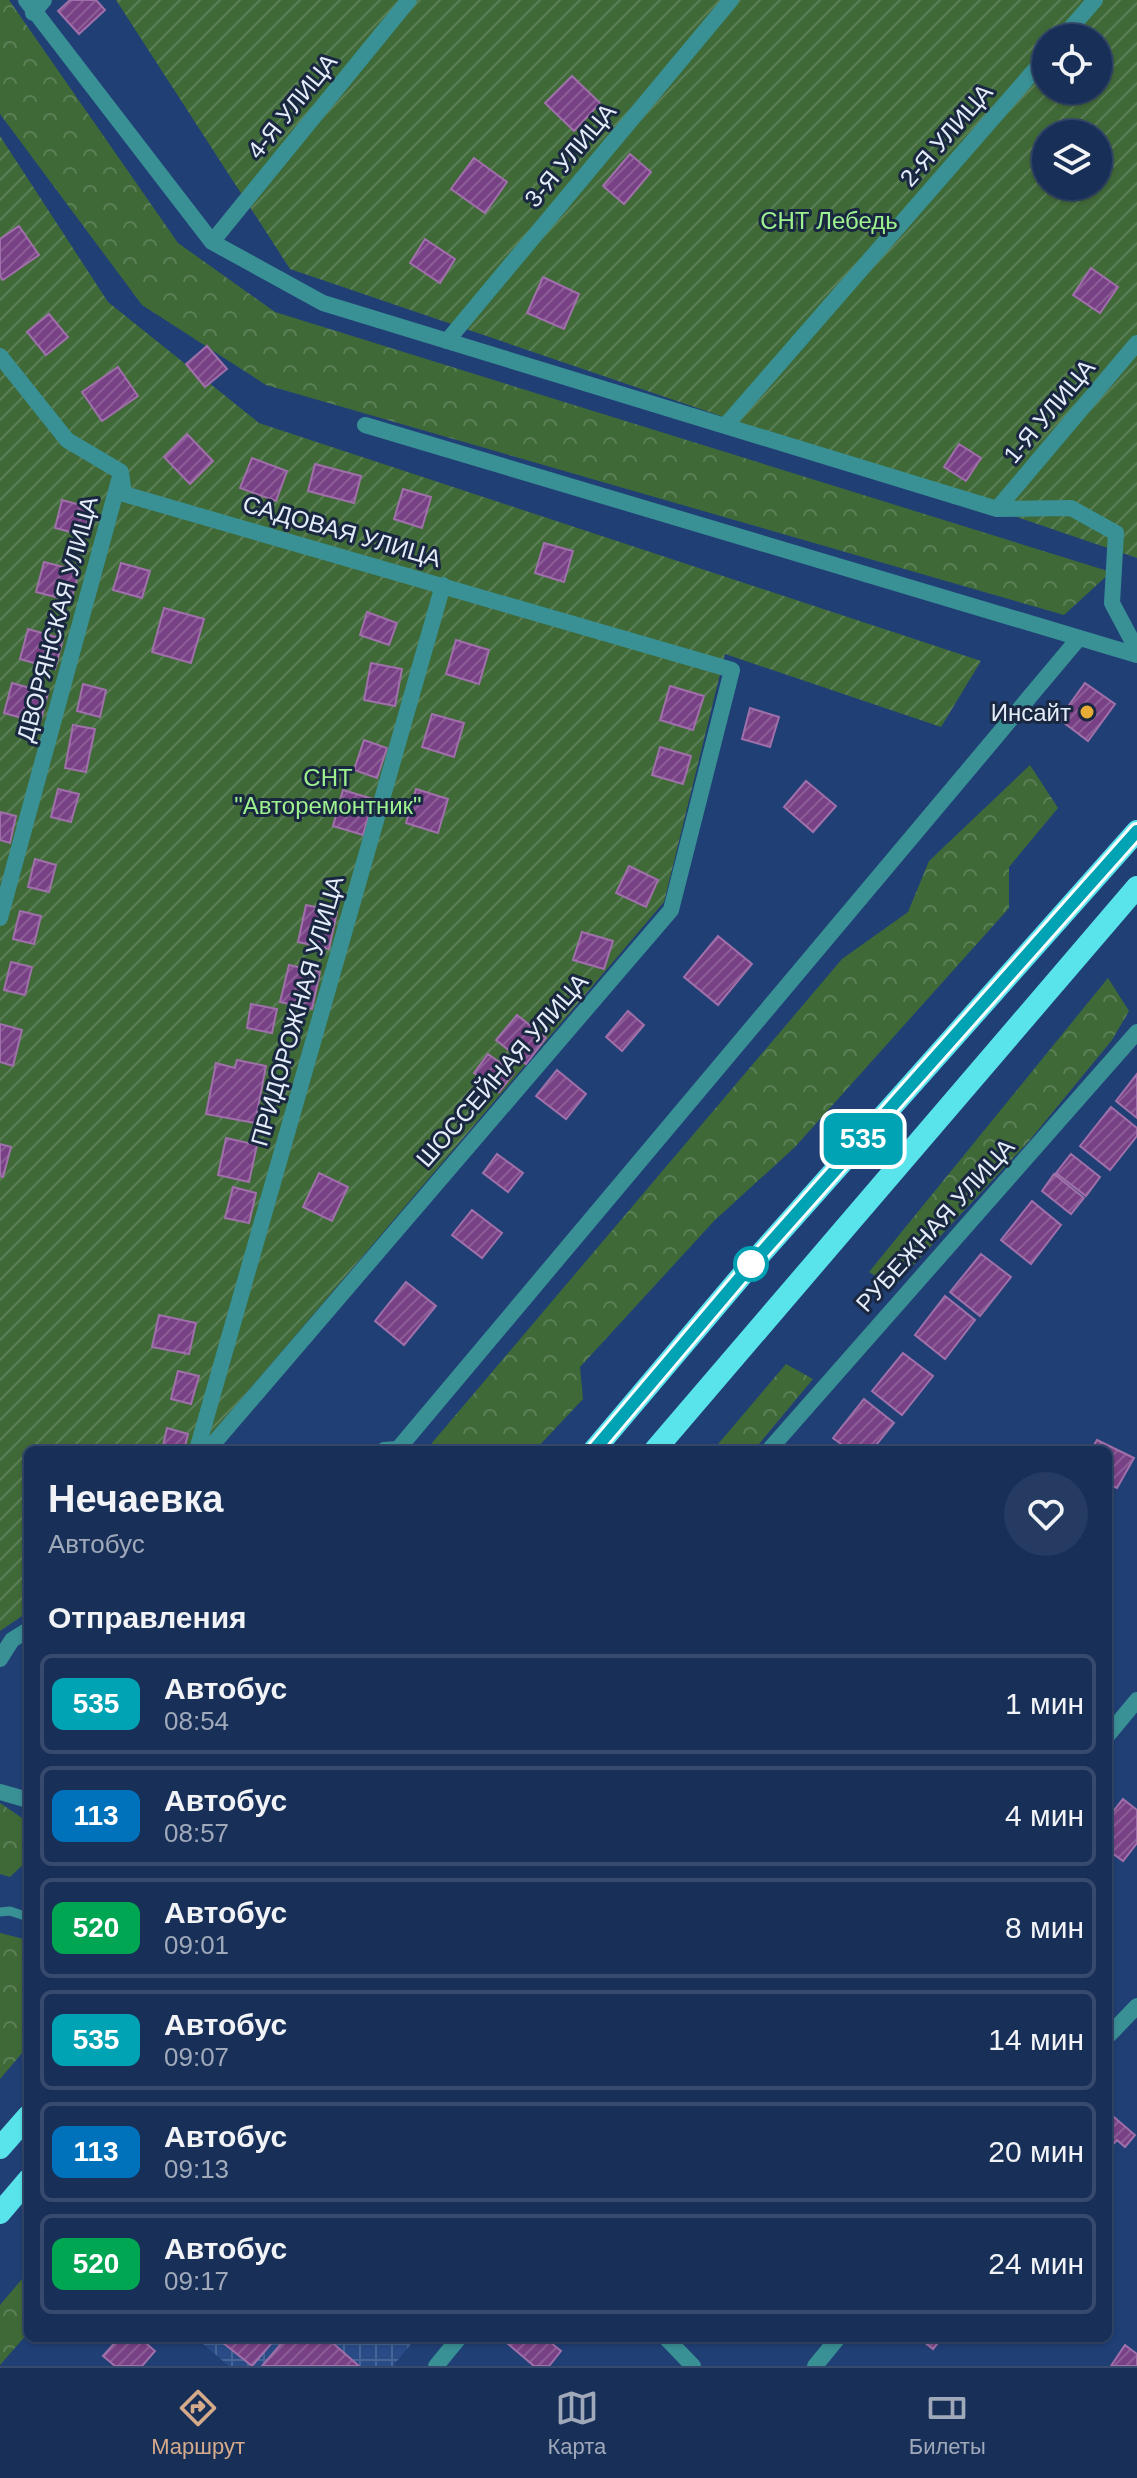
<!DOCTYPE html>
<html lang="ru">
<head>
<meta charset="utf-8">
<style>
	:root { --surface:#182f58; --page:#253b61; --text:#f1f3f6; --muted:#9fa9ba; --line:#364a6e; --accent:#d6ab8b }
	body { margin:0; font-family:Arial,sans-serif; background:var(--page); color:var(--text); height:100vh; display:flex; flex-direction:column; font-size:30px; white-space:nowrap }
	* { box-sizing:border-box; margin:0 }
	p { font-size:26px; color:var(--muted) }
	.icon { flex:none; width:44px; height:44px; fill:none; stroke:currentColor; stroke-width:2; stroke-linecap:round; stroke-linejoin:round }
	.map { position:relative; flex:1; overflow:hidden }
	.side { position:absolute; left:24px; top:1446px; width:1088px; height:896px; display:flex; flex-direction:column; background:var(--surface); border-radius:12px; box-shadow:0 2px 6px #0004,0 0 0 2px var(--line) }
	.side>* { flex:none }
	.badge { padding:0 16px; border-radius:12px; font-size:28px; line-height:52px }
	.buttons { position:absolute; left:1032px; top:24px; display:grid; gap:16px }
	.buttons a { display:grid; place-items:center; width:80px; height:80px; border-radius:50%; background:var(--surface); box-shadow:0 2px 6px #0004,0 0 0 2px var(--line); font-size:40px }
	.map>.badge { position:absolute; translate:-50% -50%; box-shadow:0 0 0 4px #fff }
	h2 { padding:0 24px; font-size:30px; line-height:72px }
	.round { display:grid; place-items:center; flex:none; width:84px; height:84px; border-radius:42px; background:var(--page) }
	.summary { display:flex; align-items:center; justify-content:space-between; height:136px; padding:0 24px }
	h1 { font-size:38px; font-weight:700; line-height:60px }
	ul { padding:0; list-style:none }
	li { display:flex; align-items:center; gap:24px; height:100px; margin:0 16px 12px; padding:0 8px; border:4px solid var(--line); border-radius:12px }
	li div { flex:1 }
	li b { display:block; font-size:30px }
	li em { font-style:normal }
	li .badge { min-width:88px; font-weight:700; text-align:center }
	.dock { display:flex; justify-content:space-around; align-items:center; height:112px; border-top:2px solid var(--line); background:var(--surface); font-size:22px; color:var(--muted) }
	.dock a { display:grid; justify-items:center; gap:4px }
	.dock .on { color:var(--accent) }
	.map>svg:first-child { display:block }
</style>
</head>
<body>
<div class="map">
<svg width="1137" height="2366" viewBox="0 0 1137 2366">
	<defs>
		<pattern id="industrial-grid" width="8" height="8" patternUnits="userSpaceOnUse" patternTransform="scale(2)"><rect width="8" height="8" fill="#294b86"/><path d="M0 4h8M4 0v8" fill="none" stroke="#486598"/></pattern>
		<pattern id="forest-crowns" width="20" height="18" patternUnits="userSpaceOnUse" patternTransform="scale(2)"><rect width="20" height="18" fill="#406938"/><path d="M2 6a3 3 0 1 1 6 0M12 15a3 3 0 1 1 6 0" fill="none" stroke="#5b7f56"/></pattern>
		<pattern id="garden-furrows" width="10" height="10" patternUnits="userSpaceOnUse" patternTransform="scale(2)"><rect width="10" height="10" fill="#406938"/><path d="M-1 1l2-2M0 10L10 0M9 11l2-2" fill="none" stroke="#5b7f56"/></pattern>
		<pattern id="building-hatch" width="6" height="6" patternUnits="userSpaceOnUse" patternTransform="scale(2)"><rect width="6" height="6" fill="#794185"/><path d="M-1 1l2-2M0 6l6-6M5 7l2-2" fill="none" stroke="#8c5d97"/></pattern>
	</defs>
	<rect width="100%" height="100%" fill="#203f75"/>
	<!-- industrial -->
	<path fill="url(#industrial-grid)" d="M196 2338H416L393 2366H229Z"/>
	<!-- forest -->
	<path fill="url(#forest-crowns)" d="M0 0H9L178 243 275 312 1111 572 1064 615 266 385 142 305 0 114Z
		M1030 765 1058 808 1009 867V908L795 1147 714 1221 580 1367 583 1399 535 1450H426L842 959 908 912 929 861Z
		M1108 978 1129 1011 1112 1040 1029 1141 893 1287 869 1272Z
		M786 1364 813 1379 754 1450H713Z
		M0 1803 28 1822V1860L10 1877 0 1874Z
		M0 1933 24 1939 28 1943V2046L0 2079Z
		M28 2272V2333L0 2365V2305Z"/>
	<!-- garden -->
	<path fill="url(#garden-furrows)" fill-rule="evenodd" d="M116 0H1137V558L290 269ZM1046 38H1098V90H1046ZM1046 134H1098V186H1046Z
		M0 136 108 302 259 423 981 661 941 727 725 654 664 902 198 1450H28V1612L0 1631Z"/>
	<!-- building -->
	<path fill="url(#building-hatch)" stroke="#9f70a9" stroke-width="2" d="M70 0H96L105 10 79 34 58 11Z
		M572 76 600 103 574 131 545 103Z
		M630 154 651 172 624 204 603 186Z
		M474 158 507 182 485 213 451 189Z
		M19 226 39 255 3 280 0 276V239Z
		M425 239 455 259 440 283 410 263Z
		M1091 268 1118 287 1100 313 1073 295Z
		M543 277 579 294 564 329 527 313Z
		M49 314 68 337 46 355 27 332Z
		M207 346 227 369 205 387 186 364Z
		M118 367 138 396 102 421 82 392Z
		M187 434 213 461 190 484 164 457Z
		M959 444 981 458 966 481 944 467Z
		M252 458 287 471 276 501 240 488Z
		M315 464 361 476 354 503 308 491Z
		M403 489 431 497 422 528 394 519Z
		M62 500 91 508 83 535 55 528Z
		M544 543 573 551 564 582 535 573Z
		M44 562 79 571 71 601 36 592Z
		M121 563 150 571 142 598 113 590Z
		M164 608 204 619 191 663 152 652Z
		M367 612 397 623 389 645 360 635Z
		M28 629 63 639 55 669 20 659Z
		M456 640 489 650 479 684 446 674Z
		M371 663 402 669 395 706 364 700Z
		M12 683 48 693 40 723 4 713Z
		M1085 683 1115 704 1088 741 1059 719Z
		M83 684 106 690 100 717 77 711Z
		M670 686 704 696 693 730 660 720Z
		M750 708 779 717 770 747 742 739Z
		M432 714 464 723 454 757 422 747Z
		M73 725 95 729 86 772 65 768Z
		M364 740 387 748 377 778 354 770Z
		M660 747 691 756 683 784 652 775Z
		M806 781 836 806 813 832 784 807Z
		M58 789 79 794 71 822 51 817Z
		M416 789 448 799 438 833 406 823Z
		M343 790 373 799 363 835 333 826Z
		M0 812 16 816 10 843 0 840Z
		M35 859 56 865 49 892 28 887Z
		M629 866 658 880 646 907 616 893Z
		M306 905 337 912 329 949 298 942Z
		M20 911 41 916 34 944 13 939Z
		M582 932 613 941 604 969 573 960Z
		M718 936 752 964 718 1005 684 977Z
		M11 962 32 967 25 995 4 990Z
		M289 965 320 972 312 1009 280 1002Z
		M251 1004 277 1009 272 1033 247 1028Z
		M628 1011 644 1025 622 1051 606 1037Z
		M517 1015 546 1038 526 1064 496 1040Z
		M0 1024 22 1030 13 1066 0 1062Z
		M488 1054 514 1073 499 1092 474 1073Z
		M237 1060 266 1066 255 1123 206 1114 216 1063 235 1068Z
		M557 1070 586 1094 566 1119 536 1096Z
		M1137 1074V1118L1116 1101Z
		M1111 1107 1137 1128V1136L1110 1170 1080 1146Z
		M226 1138 257 1145 249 1182 218 1175Z
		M0 1144 11 1147 3 1177 0 1176Z
		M497 1154 523 1173 508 1192 483 1173Z
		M1071 1154 1100 1177 1086 1196 1056 1173Z
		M319 1173 348 1187 332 1221 303 1207Z
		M1054 1174 1084 1198 1071 1214 1042 1191Z
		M233 1187 256 1193 249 1223 225 1218Z
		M1032 1201 1061 1225 1031 1264 1001 1240Z
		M472 1210 502 1233 482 1258 452 1235Z
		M981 1254 1011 1277 980 1316 950 1292Z
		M406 1282 436 1306 404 1345 375 1321Z
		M945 1296 975 1320 945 1359 915 1335Z
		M159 1315 196 1323 189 1354 152 1347Z
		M903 1353 933 1376 902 1415 872 1391Z
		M178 1371 199 1376 191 1404 171 1399Z
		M864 1399 894 1423 872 1450H849L833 1438Z
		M167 1428 188 1434 184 1450H162Z
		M1097 1440 1134 1458 1117 1488 1108 1484V1450H1091Z
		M1123 1799 1137 1810V1843L1123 1861 1108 1850V1818Z
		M1108 2112 1135 2135 1125 2147 1117 2140 1108 2150Z
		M119 2338H140L155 2351 142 2366H115L103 2356Z
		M217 2338H276L252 2366Z
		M286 2338H327L359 2366H262Z
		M513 2338H545L561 2351 549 2366H534L508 2344Z
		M919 2338H942L933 2349Z
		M1125 2345 1137 2354V2366H1111Z"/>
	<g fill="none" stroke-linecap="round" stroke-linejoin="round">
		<!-- service -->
		<path stroke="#399095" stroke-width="9" d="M0 1912 10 1911 28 1917"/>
		<!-- minor -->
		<path stroke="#399095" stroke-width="16" d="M26 0 212 242 323 303 997 509 1071 508 1116 533 1112 603 1137 650
			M33 13 44 0
			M1062 38 1095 0
			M212 242 409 0
			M447 341 731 0
			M0 356 67 440 121 472 124 494 732 670 671 910 208 1450
			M365 425 1137 655
			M725 426 1046 57
			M997 509 1137 343
			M0 918 119 480
			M197 1450 443 585
			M384 1450 398 1449 1079 638
			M769 1450 1137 1032
			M0 1659 12 1640 28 1630
			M1108 1735 1137 1700
			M0 1792 28 1800
			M1108 2036 1137 2006
			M666 2338 693 2366
			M436 2366 459 2338
			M815 2366 838 2338"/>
		<!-- trunk -->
		<path stroke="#59e4ec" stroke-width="22" d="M594 1450 749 1267 1137 831
			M655 1450 1137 887
			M0 2148 28 2116
			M0 2213 28 2180"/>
	</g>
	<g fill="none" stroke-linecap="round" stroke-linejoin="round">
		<!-- line casing -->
		<g stroke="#fff" stroke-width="18">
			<path id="line" d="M594 1450 749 1267 1137 831"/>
		</g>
		<!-- line -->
		<use href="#line" stroke="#00a3b4" stroke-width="12"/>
	</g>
	<!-- markers -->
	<circle fill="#e7ac36" stroke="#192740" stroke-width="3" cx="1087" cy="712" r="8"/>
	<circle fill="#fff" stroke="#00a3b4" stroke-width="4" cx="751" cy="1264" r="16"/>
	<g text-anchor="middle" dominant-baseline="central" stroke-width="6" stroke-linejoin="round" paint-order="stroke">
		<!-- street labels -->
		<g font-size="24" fill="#e4ecf9" stroke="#192740">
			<text transform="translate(292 106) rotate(-51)">4-Я УЛИЦА</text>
			<text transform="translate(946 135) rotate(-49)">2-Я УЛИЦА</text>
			<text transform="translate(570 155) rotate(-50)">3-Я УЛИЦА</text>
			<text transform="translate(1049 411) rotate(-50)">1-Я УЛИЦА</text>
			<text transform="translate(342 531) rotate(16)">САДОВАЯ УЛИЦА</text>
			<text transform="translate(57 619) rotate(-75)">ДВОРЯНСКАЯ УЛИЦА</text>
			<text transform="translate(297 1011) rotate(-74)">ПРИДОРОЖНАЯ УЛИЦА</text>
			<text transform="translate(502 1070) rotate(-49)">ШОССЕЙНАЯ УЛИЦА</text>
			<text transform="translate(935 1225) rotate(-48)">РУБЕЖНАЯ УЛИЦА</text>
		</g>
		<!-- park labels -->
		<g font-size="24" fill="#9ef18f" stroke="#192740">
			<text x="829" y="220">СНТ Лебедь</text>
			<text x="328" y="777">СНТ<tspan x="328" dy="28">"Авторемонтник"</tspan></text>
		</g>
		<!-- poi labels -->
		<g font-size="24" fill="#e4ecf9" stroke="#192740" text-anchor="end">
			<text x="1071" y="712">Инсайт</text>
		</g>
	</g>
</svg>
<div class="buttons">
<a><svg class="icon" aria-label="locate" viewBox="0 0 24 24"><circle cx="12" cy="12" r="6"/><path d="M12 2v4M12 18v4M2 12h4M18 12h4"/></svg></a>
<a><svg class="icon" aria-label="layers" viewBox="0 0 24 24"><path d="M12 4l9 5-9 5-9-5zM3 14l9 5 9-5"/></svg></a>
</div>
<b class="badge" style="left:863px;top:1139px;background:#00a3b4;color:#fff">535</b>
<section class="side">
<div class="summary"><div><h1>Нечаевка</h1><p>Автобус</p></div><a class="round"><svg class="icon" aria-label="heart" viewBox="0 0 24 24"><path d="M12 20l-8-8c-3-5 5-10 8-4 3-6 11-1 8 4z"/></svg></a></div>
<h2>Отправления</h2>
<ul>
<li><span class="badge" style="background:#00a3b4;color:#fff">535</span><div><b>Автобус</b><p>08:54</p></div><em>1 мин</em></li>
<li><span class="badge" style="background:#0072bc;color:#fff">113</span><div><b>Автобус</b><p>08:57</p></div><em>4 мин</em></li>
<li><span class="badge" style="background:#00a651;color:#fff">520</span><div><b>Автобус</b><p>09:01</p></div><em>8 мин</em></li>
<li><span class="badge" style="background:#00a3b4;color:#fff">535</span><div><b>Автобус</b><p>09:07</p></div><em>14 мин</em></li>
<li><span class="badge" style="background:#0072bc;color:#fff">113</span><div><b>Автобус</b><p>09:13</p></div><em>20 мин</em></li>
<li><span class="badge" style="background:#00a651;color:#fff">520</span><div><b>Автобус</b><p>09:17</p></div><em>24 мин</em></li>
</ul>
</section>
</div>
<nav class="dock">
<a class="on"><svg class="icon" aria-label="directions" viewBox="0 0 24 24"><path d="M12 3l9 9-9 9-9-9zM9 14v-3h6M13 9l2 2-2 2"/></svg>Маршрут</a>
<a><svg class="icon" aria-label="map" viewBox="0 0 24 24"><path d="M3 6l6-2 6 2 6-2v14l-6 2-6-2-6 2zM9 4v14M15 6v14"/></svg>Карта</a>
<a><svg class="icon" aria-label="tickets" viewBox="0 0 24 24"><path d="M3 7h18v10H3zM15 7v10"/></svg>Билеты</a>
</nav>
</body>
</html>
